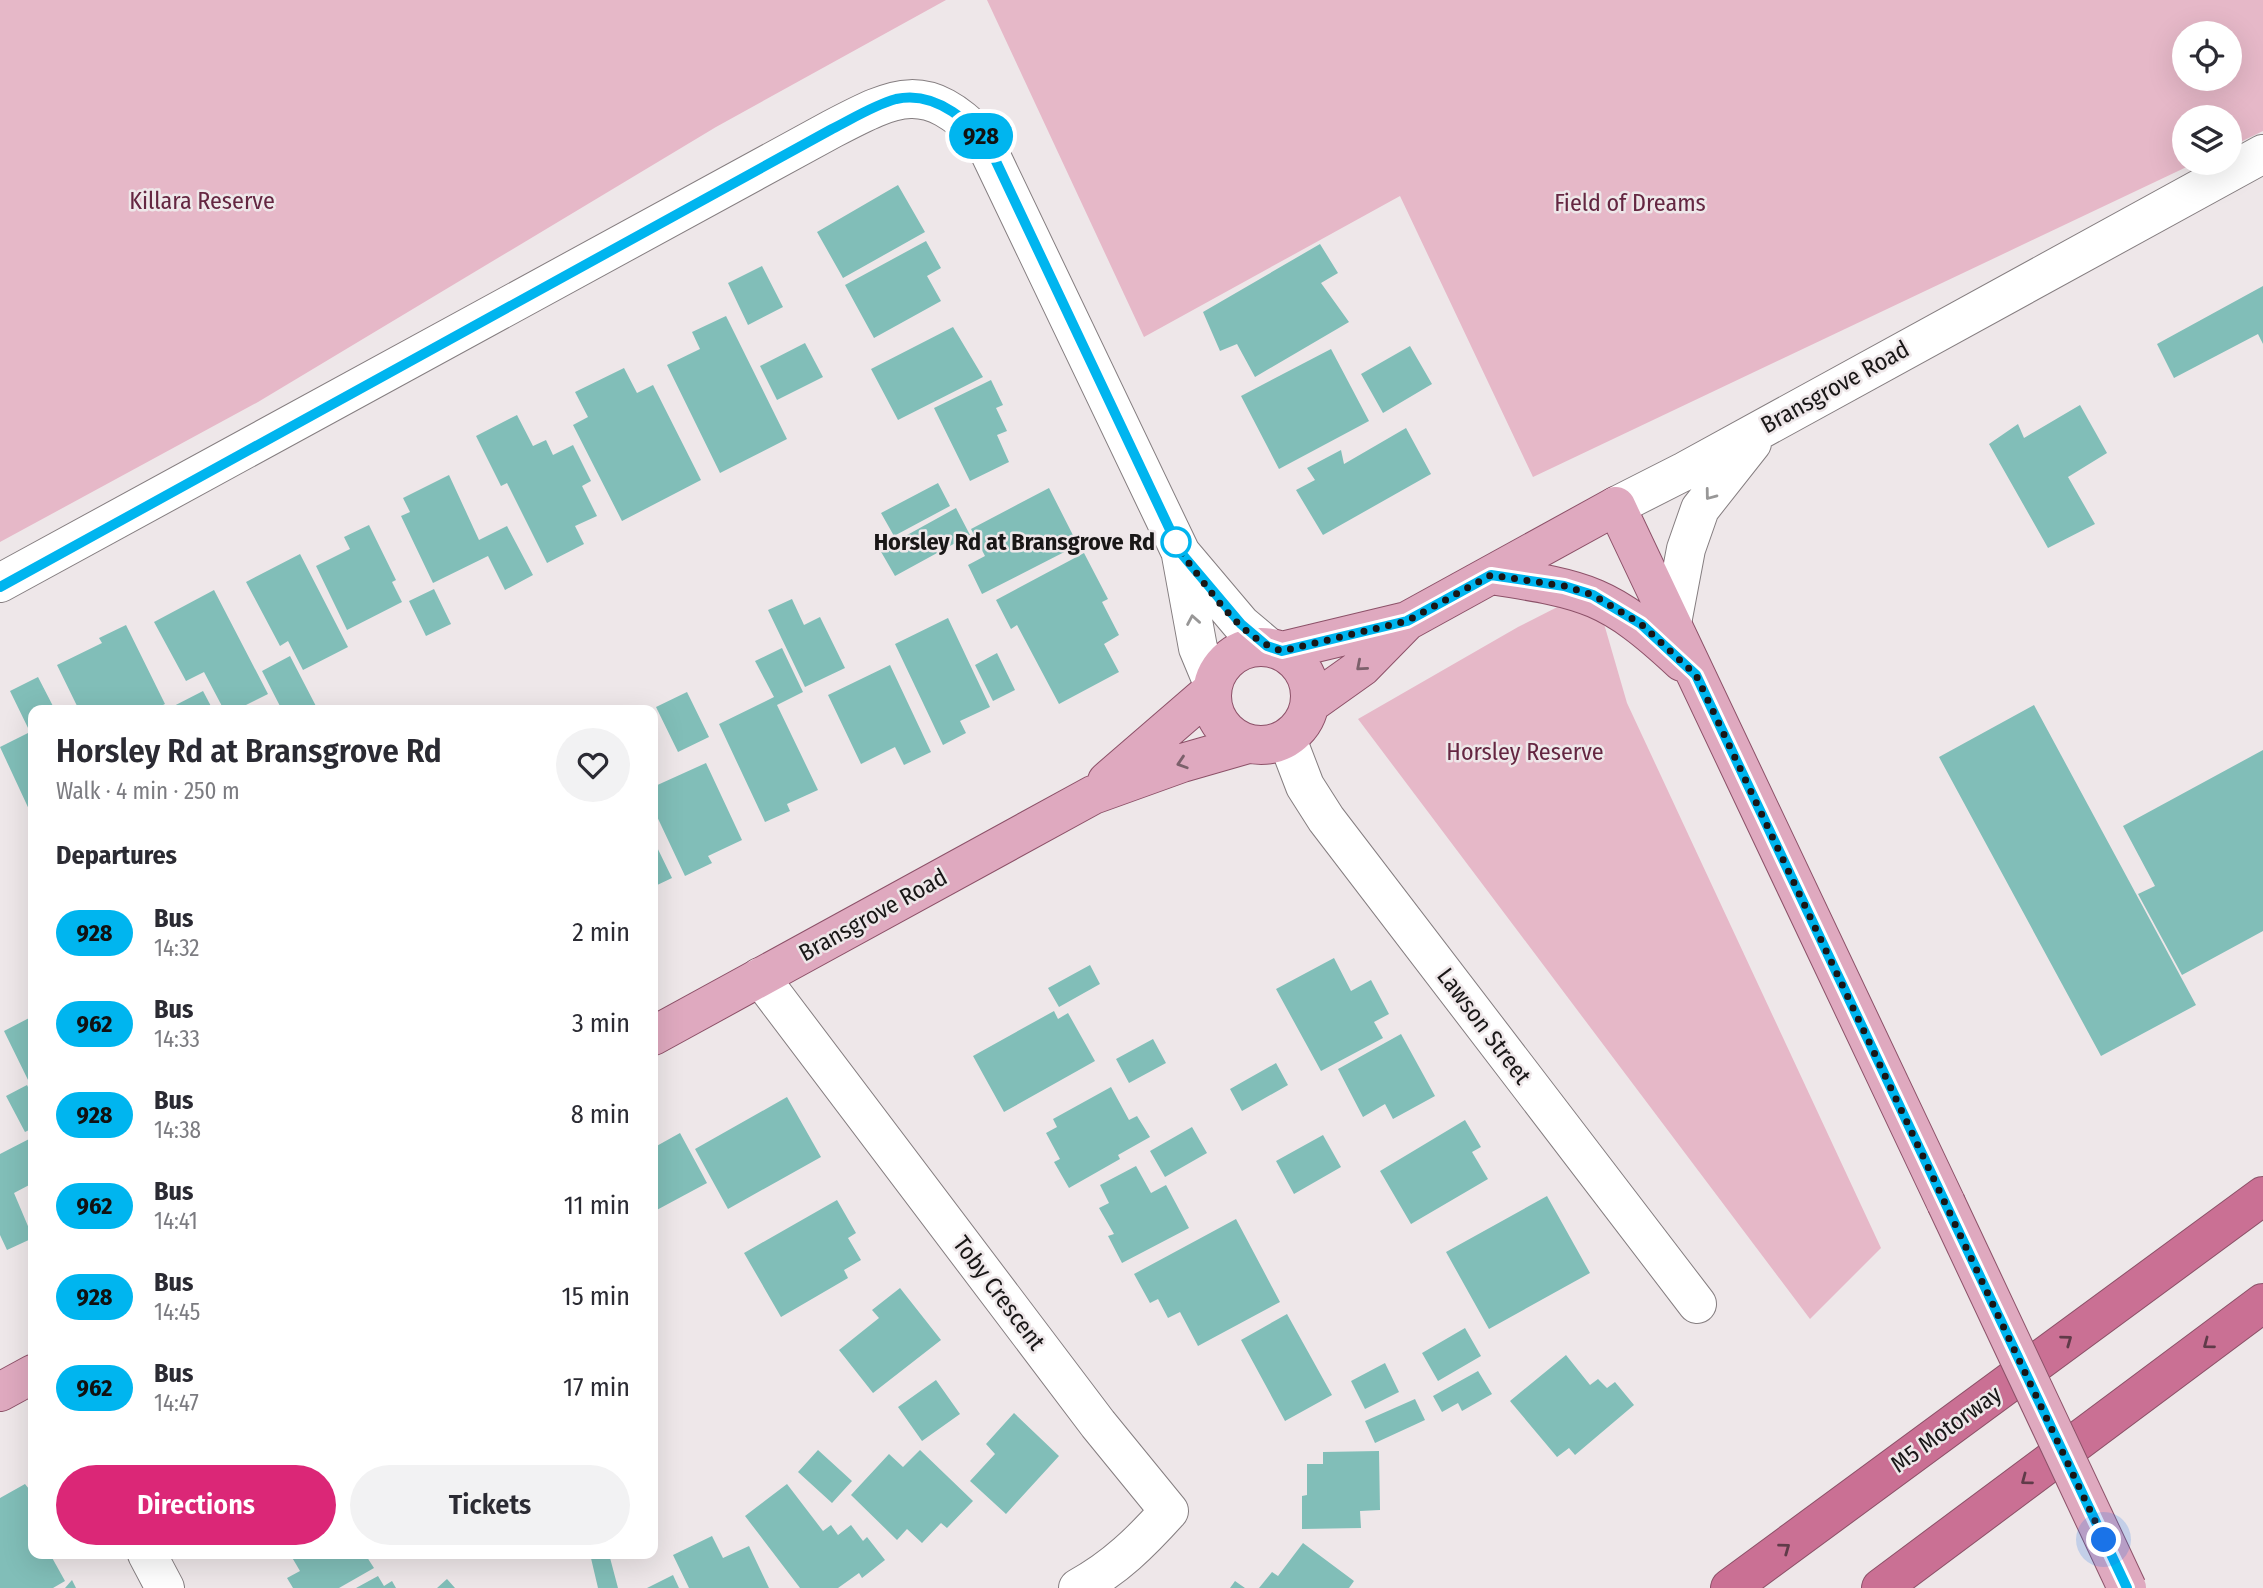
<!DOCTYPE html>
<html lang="en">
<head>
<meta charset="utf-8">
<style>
	:root { --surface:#fff; --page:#f2f2f3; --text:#2b2b33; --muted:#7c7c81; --accent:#db2777 }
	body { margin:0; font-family:"Fira Sans Condensed",sans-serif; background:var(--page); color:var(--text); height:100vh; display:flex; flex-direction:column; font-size:26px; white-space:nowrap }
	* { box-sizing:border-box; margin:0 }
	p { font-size:23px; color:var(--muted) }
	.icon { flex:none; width:38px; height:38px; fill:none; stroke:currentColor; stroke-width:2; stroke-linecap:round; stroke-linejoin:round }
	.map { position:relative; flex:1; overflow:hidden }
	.panel { position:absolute; left:28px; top:705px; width:630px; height:854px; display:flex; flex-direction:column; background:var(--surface); border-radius:14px; box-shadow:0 7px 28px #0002 }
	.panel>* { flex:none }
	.badge { padding:0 14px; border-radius:23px; font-size:24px; line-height:46px }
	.controls { position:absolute; left:2172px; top:21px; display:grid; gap:14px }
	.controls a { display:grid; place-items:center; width:70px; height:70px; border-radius:50%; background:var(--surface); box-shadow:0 7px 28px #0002; font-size:35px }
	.you { position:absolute; width:35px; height:35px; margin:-18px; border:5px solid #fff; border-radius:50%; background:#1a73e8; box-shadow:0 0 0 10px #1a73e833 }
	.map>.badge { position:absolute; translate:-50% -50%; box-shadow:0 0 0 4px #fff }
	h2 { padding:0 28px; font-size:26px; line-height:63px }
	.round { display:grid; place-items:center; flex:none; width:74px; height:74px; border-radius:37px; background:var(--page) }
	.head { display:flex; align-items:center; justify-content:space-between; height:119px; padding:0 28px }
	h1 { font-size:33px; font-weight:600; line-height:52px }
	.cta { display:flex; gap:14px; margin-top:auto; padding:14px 28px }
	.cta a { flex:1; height:80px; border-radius:42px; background:var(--accent); color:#fff; font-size:28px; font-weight:600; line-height:80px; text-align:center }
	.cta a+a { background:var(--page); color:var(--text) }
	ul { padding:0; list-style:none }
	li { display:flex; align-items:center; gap:21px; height:91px; padding:0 28px }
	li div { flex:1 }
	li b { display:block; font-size:26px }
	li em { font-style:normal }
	li .badge { min-width:77px; font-weight:700; text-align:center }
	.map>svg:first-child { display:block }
</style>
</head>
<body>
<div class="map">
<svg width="2263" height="1588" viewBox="0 0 2263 1588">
	<rect width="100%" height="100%" fill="#eee7e9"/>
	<!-- green -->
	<path fill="#e6b8c8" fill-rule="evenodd" d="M0 0H946L716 127 258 402 0 542Z
		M987 0H2263V131L2230 147V117H2184V163H2195L1533 477 1400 196 1144 337ZM2184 33H2230V79H2184Z
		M1581 595 1598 603 1627 703 1881 1248 1810 1319 1358 719 1518 627Z"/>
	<!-- building -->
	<path fill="#81beb8" d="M898 185 925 232 843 278 817 232Z
		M926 241 941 268 927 276 941 301 874 338 845 285Z
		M1320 244 1338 273 1321 283 1349 322 1255 377 1237 344 1220 351 1203 312Z
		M762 266 783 307 748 325 728 283Z
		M2263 286V344L2258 334 2174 378 2157 344Z
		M726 316 787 439 720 473 667 365 700 349 692 332Z
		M953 327 983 377 898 420 871 369Z
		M805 343 823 377 777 400 760 366Z
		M1410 346 1432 384 1383 413 1361 374Z
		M1331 349 1369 421 1279 469 1241 396Z
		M624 368 637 393 653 385 701 480 622 521 573 425 588 417 575 392Z
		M991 380 1003 405 996 408 1007 431 997 435 1009 462 970 481 934 408Z
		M2080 405 2107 453 2068 477 2095 524 2048 548 1989 444 2018 424 2024 438Z
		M517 415 533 446 546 440 553 455 573 445 591 481 582 486 597 516 575 526 584 544 547 563 507 483 501 486 476 436Z
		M1406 428 1431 474 1323 535 1296 490 1315 480 1307 468 1341 450 1344 464Z
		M449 475 479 540 507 526 533 575 505 590 488 556 433 583 401 516 410 512 403 498Z
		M938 483 950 506 894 536 881 513Z
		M1049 488 1078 545 982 594 968 565 985 556 971 529Z
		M956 508 970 535 895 576 880 550Z
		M369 525 396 580 392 582 402 602 347 630 316 566 350 549 344 537Z
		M1084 553 1108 599 1102 602 1119 635 1104 644 1119 672 1059 704 1017 625 1011 629 996 600Z
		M300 554 348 647 303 670 288 641 280 646 246 582Z
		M434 589 451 624 426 636 409 601Z
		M214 590 268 694 236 710H224L204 672 186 681 154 622Z
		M792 599 804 625 820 617 845 668 805 687 768 610Z
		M948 618 990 707 960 721 966 733 943 745 895 644Z
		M126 625 165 704 153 710H126L123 705 113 710H79L57 665 102 643 99 638Z
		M782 648 803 692 777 705 818 790 787 804 790 811 765 822 719 724 774 697 755 661Z
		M997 653 1015 690 993 701 975 665Z
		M290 656 318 710H282L262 671Z
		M890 665 931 752 904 765 895 747 861 764 828 695Z
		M38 677 55 710H33V818L0 747 30 732 10 691Z
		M203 691 213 710H166Z
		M687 692 709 737 678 752 656 707Z
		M2034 705 2196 1005 2101 1056 1939 757Z
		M2263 750V931L2182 975 2138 894 2155 886 2123 826Z
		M706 763 742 840 708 856 712 863 685 876 653 808V787Z
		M653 839 672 878 653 887Z
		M1334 958 1351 991 1371 980 1389 1014 1374 1022 1383 1038 1321 1071 1276 989Z
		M1090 965 1100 984 1059 1007 1048 988Z
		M1054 1011 1058 1019 1068 1013 1095 1061 1004 1112 973 1056Z
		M33 1016V1082L30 1084 4 1031Z
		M1401 1034 1435 1096 1393 1119 1385 1104 1363 1117 1338 1069Z
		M1153 1039 1166 1063 1129 1083 1116 1059Z
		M1276 1063 1288 1085 1242 1111 1230 1089Z
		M27 1085 33 1097V1128L25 1132 6 1096Z
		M1111 1087 1129 1120 1137 1116 1150 1137 1118 1155 1120 1159 1069 1188 1054 1162 1060 1159 1046 1133 1057 1127 1053 1119Z
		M787 1097 821 1157 728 1209 695 1149Z
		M1465 1120 1481 1147 1472 1152 1488 1179 1411 1224 1380 1171Z
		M1192 1127 1207 1153 1165 1177 1150 1151Z
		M680 1133 707 1183 653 1212V1156L655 1155 653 1148Z
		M1323 1135 1341 1167 1294 1194 1276 1161Z
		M33 1137V1183L14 1193 33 1238 7 1250 0 1235V1154Z
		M1136 1166 1151 1193 1166 1185 1189 1228 1122 1263 1108 1236 1114 1234 1099 1208 1109 1203 1100 1185Z
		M1547 1196 1590 1273 1489 1329 1446 1252Z
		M837 1200 856 1233 848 1238 861 1260 844 1270 848 1278 781 1317 744 1253Z
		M1236 1219 1280 1302 1198 1346 1180 1312 1168 1318 1158 1299 1150 1303 1134 1274Z
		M900 1288 941 1340 873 1393 839 1350 879 1318 872 1310Z
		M1287 1314 1332 1395 1285 1421 1241 1340Z
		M1465 1328 1481 1356 1438 1381 1422 1353Z
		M1566 1355 1590 1385 1598 1379 1607 1388 1615 1382 1634 1405 1575 1455 1569 1448 1557 1457 1510 1401Z
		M1385 1363 1399 1392 1365 1409 1351 1381Z
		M1478 1371 1492 1394 1462 1411 1458 1403 1442 1412 1433 1396Z
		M936 1380 960 1414 922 1441 898 1407Z
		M1415 1399 1425 1420 1375 1443 1365 1421Z
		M1014 1413 1059 1456 1006 1514 970 1481 995 1454 986 1444Z
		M818 1450 852 1481 832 1503 798 1472Z
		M920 1450 973 1501 947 1528 941 1523 922 1543 907 1529 897 1540 851 1495 889 1454 903 1467Z
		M1379 1451 1380 1510 1360 1511 1361 1528 1302 1529V1496L1307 1495V1464H1323V1452Z
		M25 1484 33 1494V1554H50L65 1581 53 1588H0V1498Z
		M787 1484 823 1531 831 1525 838 1535 851 1525 863 1541 867 1537 885 1560 862 1578 859 1573 838 1588H800L745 1516Z
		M712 1536 723 1558 749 1546 769 1588H689L673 1555Z
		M1303 1543 1354 1581 1349 1588H1259L1272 1572 1278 1576Z
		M290 1554H365L374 1568 339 1588H293L287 1578 300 1571Z
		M590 1554H609L618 1588H598Z
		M673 1575 679 1588H647Z
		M378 1576 384 1586 392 1581 396 1588H356Z
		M447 1579 455 1588H437Z
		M72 1580 76 1588H65Z
		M1235 1581 1245 1588H1230Z"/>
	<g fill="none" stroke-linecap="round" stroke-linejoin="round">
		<!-- minor casing -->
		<g stroke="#857e80" stroke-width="40">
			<path id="minor" d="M1616 506 1685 471 2263 154
				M1181 555 1198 648 1213 684
				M0 583 832 129C897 95 926 80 983 139L1181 553 1241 624 1267 646
				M1672 623 1686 549 1700 509 1752 443
				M1287 739 1305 786 1326 819 1697 1304
				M760 977 1098 1424 1169 1511C1141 1542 1115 1568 1078 1588
				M147 1554 165 1588"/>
		</g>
		<!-- major casing -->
		<g stroke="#8c5168" stroke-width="40">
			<path id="major" d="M1491 575C1587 590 1609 594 1682 662
				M1212 696a49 49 0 1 1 98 0a49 49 0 1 1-98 0Z
				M1282 651 1407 621
				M1310 704 1362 667 1407 621 1616 506 1946 1203
				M1107 781 1211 691
				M653 1036 1093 795 1182 763 1248 744
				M0 1392 33 1374"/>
		</g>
		<!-- highway casing -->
		<g stroke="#8c5168" stroke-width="40">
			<path id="highway" d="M1730 1588 2263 1196
				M1881 1588 2263 1303"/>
		</g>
		<!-- minor -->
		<use href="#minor" stroke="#fff" stroke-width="38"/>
		<!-- major -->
		<use href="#major" stroke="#dfa9bf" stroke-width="38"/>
		<!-- highway -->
		<use href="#highway" stroke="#ca7094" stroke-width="38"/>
		<!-- major-bridge casing -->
		<g stroke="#8c5168" stroke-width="40" stroke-linecap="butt">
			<path id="major-bridge" d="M1946 1203 2127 1588"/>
		</g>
		<!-- major-bridge -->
		<use href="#major-bridge" stroke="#dfa9bf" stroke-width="38"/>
	</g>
	<!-- one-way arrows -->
	<defs><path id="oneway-chevron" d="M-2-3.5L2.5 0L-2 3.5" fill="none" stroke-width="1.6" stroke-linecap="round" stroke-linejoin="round" transform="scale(1.75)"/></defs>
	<g stroke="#989797">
		<use href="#oneway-chevron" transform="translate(1710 495) rotate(127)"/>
		<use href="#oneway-chevron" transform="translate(1193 620) rotate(-100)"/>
	</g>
	<g stroke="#7c606b">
		<use href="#oneway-chevron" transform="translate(1361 666) rotate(139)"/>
		<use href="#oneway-chevron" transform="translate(1182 763) rotate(162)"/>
	</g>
	<g stroke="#603b49">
		<use href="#oneway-chevron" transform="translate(2067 1340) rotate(-36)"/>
		<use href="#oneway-chevron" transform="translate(2208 1344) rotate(143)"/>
		<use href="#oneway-chevron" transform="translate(2026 1480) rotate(143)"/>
		<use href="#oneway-chevron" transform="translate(1785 1548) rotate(-36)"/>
	</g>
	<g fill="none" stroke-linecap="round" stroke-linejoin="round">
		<!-- line casing -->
		<g stroke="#fff" stroke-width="16">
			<path id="line" d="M0 587 832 129C852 119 874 105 896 99 936 90 974 123 993 155L1181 553 1241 624 1267 646 1282 651 1407 621 1491 575 1564 586 1593 595 1641 624 1696 675 2127 1588"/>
		</g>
		<!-- line -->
		<use href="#line" stroke="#00b5ef" stroke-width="10"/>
		<!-- walk -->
		<path stroke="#191717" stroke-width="7" stroke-dasharray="0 12.6" d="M1176 542 1181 553C1208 586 1239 639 1282 651L1407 621 1491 575 1564 586 1593 595 1641 624 1696 675 2104 1540"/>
	</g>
	<!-- markers -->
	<circle fill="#fff" stroke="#00b5ef" stroke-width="3.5" cx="1176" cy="542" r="14"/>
	<g text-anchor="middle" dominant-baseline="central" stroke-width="5" stroke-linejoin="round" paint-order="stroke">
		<!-- park labels -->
		<g font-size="24" fill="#642641" stroke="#eee7e9">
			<text x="202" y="201">Killara Reserve</text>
			<text x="1630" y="203">Field of Dreams</text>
			<text x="1525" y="752">Horsley Reserve</text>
		</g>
		<!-- street labels -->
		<g font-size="24" fill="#191717" stroke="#eee7e9">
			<text transform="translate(1835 387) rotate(-29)">Bransgrove Road</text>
			<text transform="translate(873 915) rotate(-29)">Bransgrove Road</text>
			<text transform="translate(1484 1026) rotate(53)">Lawson Street</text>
			<text transform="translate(999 1293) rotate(53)">Toby Crescent</text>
			<text transform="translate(1946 1429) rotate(-36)">M5 Motorway</text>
		</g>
		<!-- stop labels -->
		<g font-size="24" font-weight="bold" fill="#191717" stroke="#eee7e9" text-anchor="end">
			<text x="1155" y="542">Horsley Rd at Bransgrove Rd</text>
		</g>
	</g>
</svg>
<div class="controls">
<a><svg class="icon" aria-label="locate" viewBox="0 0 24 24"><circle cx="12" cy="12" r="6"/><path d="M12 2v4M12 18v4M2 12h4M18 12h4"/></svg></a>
<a><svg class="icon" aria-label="layers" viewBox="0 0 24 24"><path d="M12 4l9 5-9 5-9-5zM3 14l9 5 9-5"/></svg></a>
</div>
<div class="you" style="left:2104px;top:1540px"></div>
<b class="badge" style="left:981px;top:136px;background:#00b5ef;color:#111">928</b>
<section class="panel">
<div class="head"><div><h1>Horsley Rd at Bransgrove Rd</h1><p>Walk · 4 min · 250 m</p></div><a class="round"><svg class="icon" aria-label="heart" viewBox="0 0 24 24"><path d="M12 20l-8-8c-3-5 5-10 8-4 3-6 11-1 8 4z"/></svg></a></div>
<h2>Departures</h2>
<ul>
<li><span class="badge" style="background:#00b5ef;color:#111">928</span><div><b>Bus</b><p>14:32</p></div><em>2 min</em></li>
<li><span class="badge" style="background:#00b5ef;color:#111">962</span><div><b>Bus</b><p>14:33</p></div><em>3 min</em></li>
<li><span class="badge" style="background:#00b5ef;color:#111">928</span><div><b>Bus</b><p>14:38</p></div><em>8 min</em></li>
<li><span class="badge" style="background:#00b5ef;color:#111">962</span><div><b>Bus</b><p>14:41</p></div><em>11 min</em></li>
<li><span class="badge" style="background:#00b5ef;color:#111">928</span><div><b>Bus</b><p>14:45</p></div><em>15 min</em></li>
<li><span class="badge" style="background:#00b5ef;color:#111">962</span><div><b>Bus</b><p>14:47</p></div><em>17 min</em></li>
</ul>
<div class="cta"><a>Directions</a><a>Tickets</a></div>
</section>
</div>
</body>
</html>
